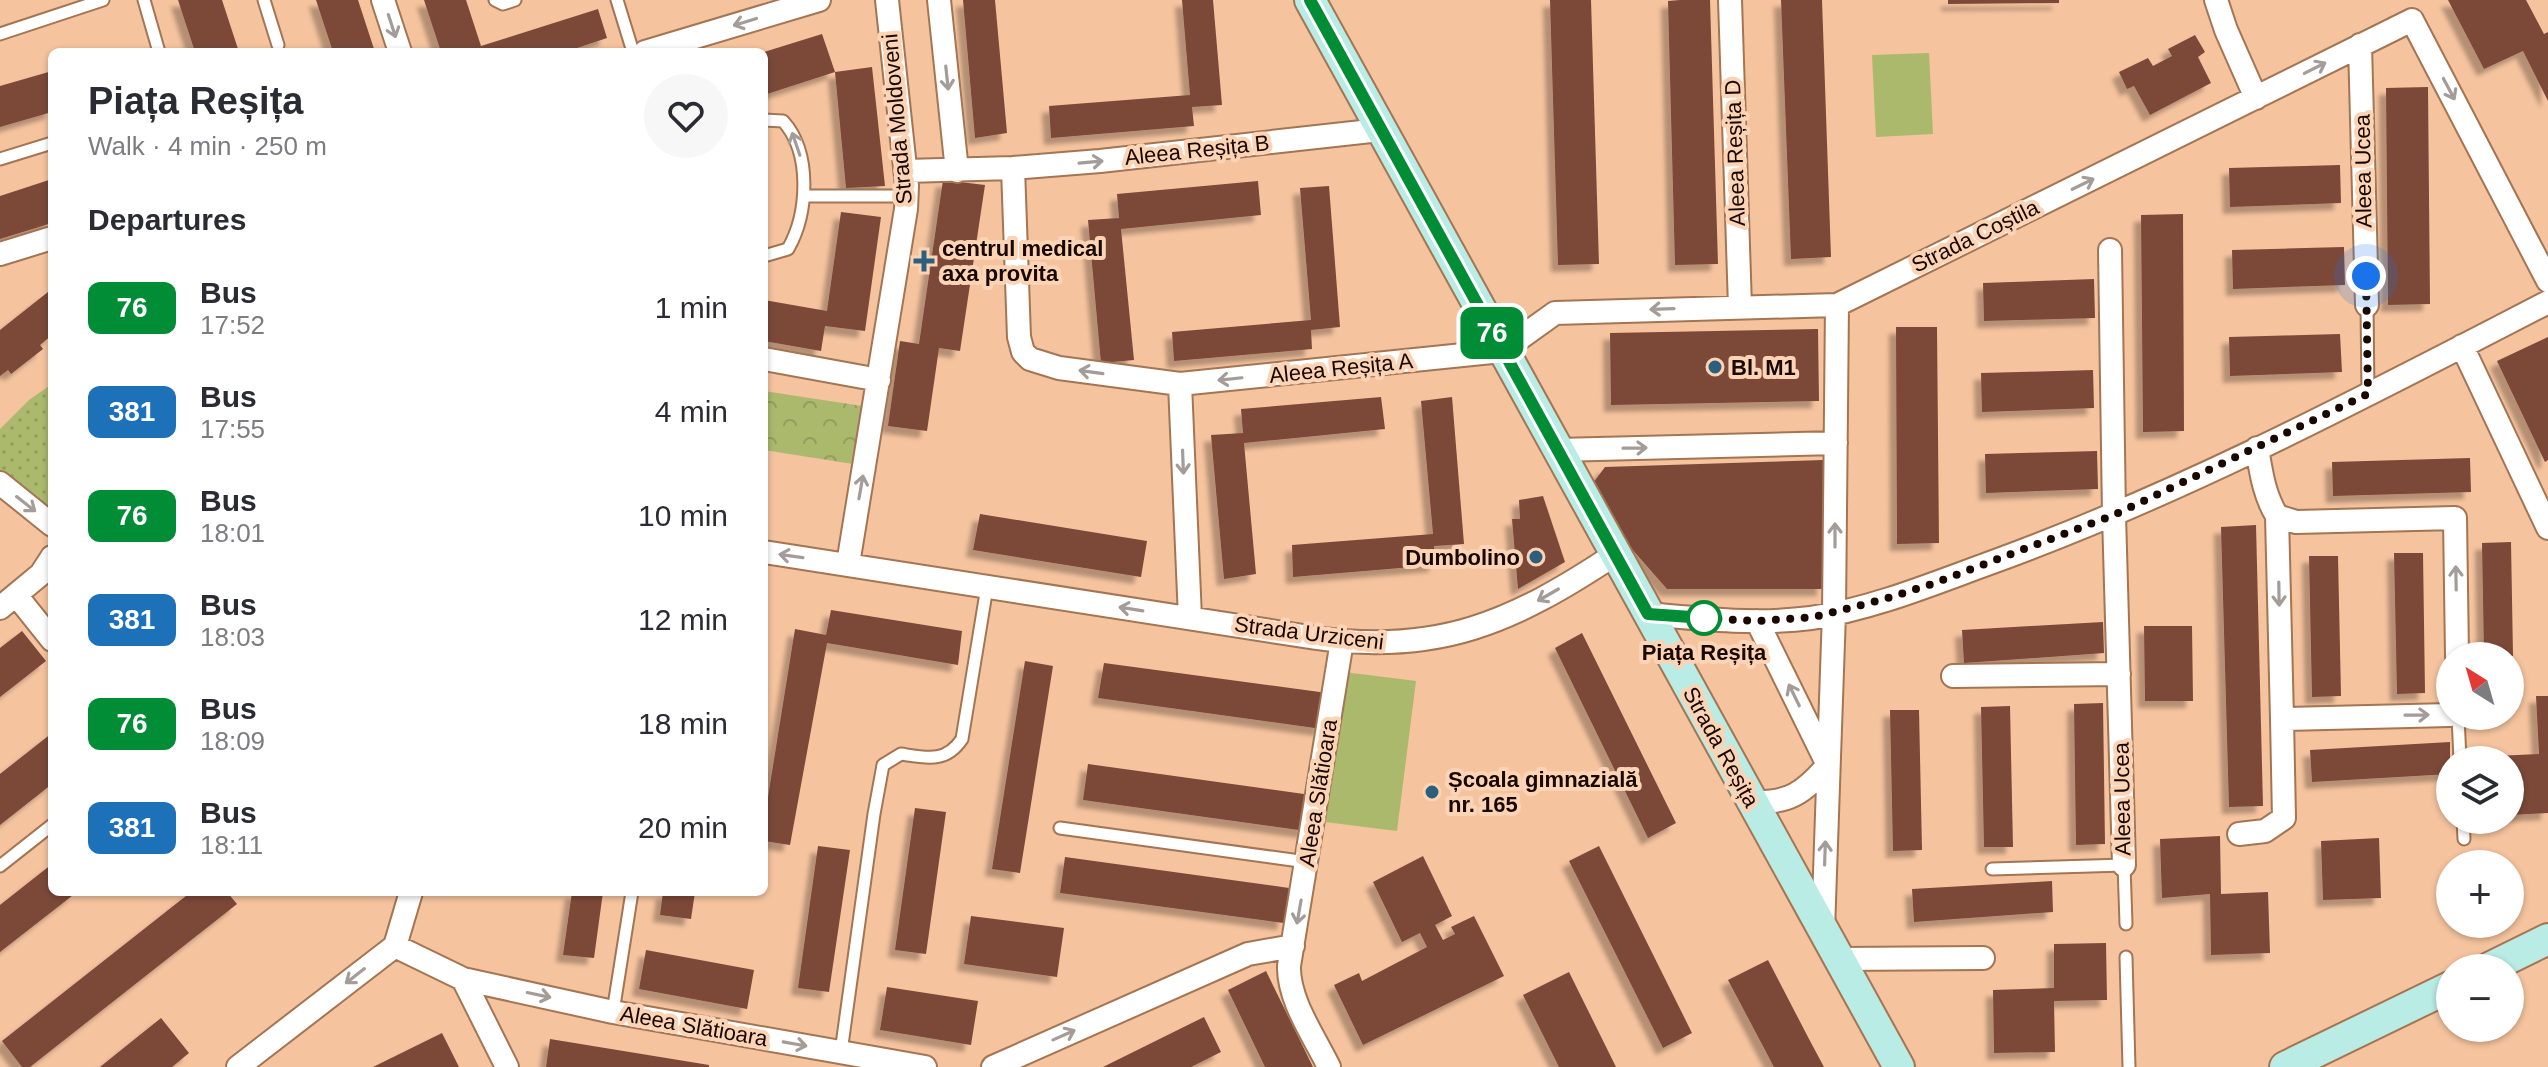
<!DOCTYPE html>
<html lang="en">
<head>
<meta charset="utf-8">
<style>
	:root { --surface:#fff; --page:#f7f7f7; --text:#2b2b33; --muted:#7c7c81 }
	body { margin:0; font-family:Helvetica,sans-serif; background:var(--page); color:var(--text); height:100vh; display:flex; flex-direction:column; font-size:30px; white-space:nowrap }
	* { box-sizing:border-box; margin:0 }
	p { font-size:26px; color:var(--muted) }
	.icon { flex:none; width:44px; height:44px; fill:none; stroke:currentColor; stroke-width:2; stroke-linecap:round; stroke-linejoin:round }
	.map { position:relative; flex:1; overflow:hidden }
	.sheet { position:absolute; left:48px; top:48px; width:720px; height:848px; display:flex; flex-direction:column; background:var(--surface); border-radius:12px; box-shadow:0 2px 6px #0004 }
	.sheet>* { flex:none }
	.badge { padding:0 16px; border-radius:12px; font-size:28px; line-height:52px }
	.needle { width:52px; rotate:323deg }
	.buttons { position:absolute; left:2436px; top:642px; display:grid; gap:16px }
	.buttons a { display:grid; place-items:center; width:88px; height:88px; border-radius:50%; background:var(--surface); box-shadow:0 2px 6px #0004; font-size:40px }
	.you { position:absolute; width:40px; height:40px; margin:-20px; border:6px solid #fff; border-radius:50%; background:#1a73e8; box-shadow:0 0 0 12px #1a73e833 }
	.map>.badge { position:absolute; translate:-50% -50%; box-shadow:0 0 0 4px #fff }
	h2 { padding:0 40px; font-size:30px; line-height:72px }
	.round { display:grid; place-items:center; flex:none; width:84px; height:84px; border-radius:42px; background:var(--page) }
	.summary { display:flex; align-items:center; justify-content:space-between; height:136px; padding:0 40px }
	h1 { font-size:38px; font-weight:600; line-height:60px }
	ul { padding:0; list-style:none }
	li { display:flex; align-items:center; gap:24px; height:104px; padding:0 40px }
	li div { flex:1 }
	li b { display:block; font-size:30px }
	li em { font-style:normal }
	li .badge { min-width:88px; font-weight:700; text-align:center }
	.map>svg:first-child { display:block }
</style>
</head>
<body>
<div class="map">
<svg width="2548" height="1067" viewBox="0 0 2548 1067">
	<defs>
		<pattern id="park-crowns" width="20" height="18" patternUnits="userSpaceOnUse" patternTransform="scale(2)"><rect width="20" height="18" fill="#abb96c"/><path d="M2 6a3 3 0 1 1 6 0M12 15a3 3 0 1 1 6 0" fill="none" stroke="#939e5c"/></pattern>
		<pattern id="garden-dots" width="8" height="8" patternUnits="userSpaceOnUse" patternTransform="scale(2)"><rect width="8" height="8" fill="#abb96c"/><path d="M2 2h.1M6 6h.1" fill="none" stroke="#939e5c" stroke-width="1.8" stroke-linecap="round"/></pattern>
		<filter id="shadow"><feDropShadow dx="-7" dy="7" stdDeviation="2" flood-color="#0004"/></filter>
	</defs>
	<rect width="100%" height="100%" fill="#f5c39e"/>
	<!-- grass -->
	<path fill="#abb96c" d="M1929 53 1933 134 1876 137 1872 55Z
		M1344 672 1416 681 1397 831 1325 822Z"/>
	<!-- park -->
	<path fill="url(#park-crowns)" d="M764 391 862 406 853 464 764 450Z"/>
	<!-- garden -->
	<path fill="url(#garden-dots)" d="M52 384V517L0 472V429L29 400Z"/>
	<!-- building -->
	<path fill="#7c4839" filter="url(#shadow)" d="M178 0H222L239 52H195Z
		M316 0H358L375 52H333Z
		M424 0H466L481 46 598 9 607 38 565 52H463L462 48 441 52Z
		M963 0H995L1007 133 975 138Z
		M1182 0H1213L1222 105 1192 107 1194 126 1051 138 1049 106 1190 95Z
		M1550 0H1591L1599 264 1558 265Z
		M1680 0H1710L1718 264 1675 265 1668 1Z
		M1781 0H1822L1831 257 1791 259Z
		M1948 0H2059V3L1948 4Z
		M2448 0H2526L2544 34 2548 32V101L2523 51 2484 69Z
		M822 34 835 72 764 95V52Z
		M2195 35 2205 52 2198 57 2211 83 2150 115 2134 86 2127 89 2119 72 2148 58 2153 66 2172 56 2168 49Z
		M872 67 885 186 846 188 835 72Z
		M52 71V112L0 127V86Z
		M2428 87 2430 304 2388 305 2386 88Z
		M2340 165 2341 203 2230 207 2229 168Z
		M52 179V223L0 239V196Z
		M943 180 985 185 960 351 939 348 927 431 888 426 900 341 919 344Z
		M1258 181 1261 215 1121 229 1134 360 1101 363 1088 220 1119 218 1117 194Z
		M1329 186 1340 327 1311 330 1312 349 1174 361 1172 332 1311 320 1300 188Z
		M841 212 881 217 865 331 825 326 821 351 764 341V300L827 311Z
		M2183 214 2184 431 2143 432 2141 215Z
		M2344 247 2345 285 2233 289 2232 250Z
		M2094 279 2095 318 1984 321 1983 283Z
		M48 292 52 298V335L40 345 43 349 11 374 8 370 0 376V330Z
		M1896 327H1937L1939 543 1897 544Z
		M1818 329 1819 401 1611 405 1610 333Z
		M2340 334 2342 372 2230 376 2229 337Z
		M2548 337V460L2545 462 2497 361Z
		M2093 370 2094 408 1982 412 1981 373Z
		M1381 397 1385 429 1244 443 1256 574 1224 579 1211 435 1243 433 1241 409Z
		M1452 397 1464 544 1434 546 1436 565 1293 577 1292 545 1433 534 1421 401Z
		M2097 451 2098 489 1986 493 1985 454Z
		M2470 458 2471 492 2333 496 2332 462Z
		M1823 460 1824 589H1667L1624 540 1593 483 1605 467Z
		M1543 496 1565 562 1518 589 1512 519H1520L1519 500Z
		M980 514 1147 541 1141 577 973 550Z
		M2256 525 2263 806 2229 807 2221 527Z
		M2511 542 2513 656H2484L2482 543Z
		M2394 553H2423L2425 693 2397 694Z
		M2309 556H2338L2341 696 2312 697Z
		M831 610 962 631 958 665 827 643 790 845 764 841V822L795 629 826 635Z
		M2103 622 2104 653 1964 663 1962 630Z
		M2144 626H2192L2193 701H2145Z
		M22 631 46 661 0 697V648Z
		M1582 633 1676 823 1648 838 1555 648Z
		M1025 661 1053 666 1020 873 992 869Z
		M1104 663 1327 693 1322 729 1098 698Z
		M2536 696H2548V813L2510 815V760H2495V756L2539 754Z
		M2103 703 2105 844 2076 845 2074 704Z
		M2010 706 2013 847H1984L1981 707Z
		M1890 710H1919L1922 850 1893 851Z
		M52 733V784L0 825V774Z
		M2450 742V774L2312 782 2310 750Z
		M1088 764 1311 795 1306 831 1083 800Z
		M915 808 946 812 926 954 895 950Z
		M2220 836 2221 894 2268 892 2270 953 2211 955 2210 894 2162 898 2160 839Z
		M2379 838 2381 898 2323 900 2321 841Z
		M818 846 850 850 829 992 798 988Z
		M1599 846 1692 1033 1663 1048 1569 861Z
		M1423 856 1452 916 1435 925 1443 940 1455 934 1451 927 1474 916 1504 976 1363 1045 1334 985 1359 973 1362 981 1427 947 1420 933 1402 942 1373 882Z
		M1065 857 1289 888 1284 923 1060 893Z
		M52 864V892H77L0 952V905Z
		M2052 881 2053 912 1914 922 1912 889Z
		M191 892H227L237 904 30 1067H22L2 1041Z
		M572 892H603L594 958 563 955Z
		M663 892H695L691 919 660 915Z
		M971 916 1064 928 1057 977 964 964Z
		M2106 943 2107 1000 2054 1001 2055 1052 1994 1053 1993 990 2054 988V944Z
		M646 950 754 970 747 1009 639 989Z
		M1768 960 1809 1039 1824 1067H1774L1728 980Z
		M1266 971 1313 1067H1265L1228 990Z
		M1569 972 1616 1067H1559L1523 995Z
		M887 987 978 1001 971 1045 880 1030Z
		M1204 1017 1221 1052 1191 1067H1103Z
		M161 1018 189 1053 172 1067H100Z
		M442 1033 459 1067H373Z
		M550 1039 709 1065V1067H546Z"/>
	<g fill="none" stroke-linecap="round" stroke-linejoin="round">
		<!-- lane casing -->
		<g stroke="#a37553" stroke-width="15">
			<path id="lane" d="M144 0 159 52
				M264 0 278 45
				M495 0 503 4 515 0
				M617 0 633 52
				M0 34 103 0
				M764 120 783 121C812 153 808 214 788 249L764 256
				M0 159 52 143
				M804 196H906
				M2367 305 2368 394
				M2458 716 2460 760
				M2463 820 2464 839
				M1060 828 1307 862
				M0 866 52 825
				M1992 869 2124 865 2126 924
				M2126 957 2129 1067
				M613 1012 632 892
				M841 1052 874 814 883 765 901 754C927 758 946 763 962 739L987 587"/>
		</g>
		<!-- street casing -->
		<g stroke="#a37553" stroke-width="26">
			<path id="street" d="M383 0 400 52
				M939 0 957 171
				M1730 0 1740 307
				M2216 0 2226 30 2256 98
				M2360 45 2367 305
				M645 52 819 0
				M1013 168 1019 337 1023 352 1030 359 1059 368 1180 384 1502 351 1555 313 1837 305 2412 20 2548 281
				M906 171 1013 168 1100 161 1380 130
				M2110 250 2114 515 2124 865
				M0 254 52 238
				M2462 346 2548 528
				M764 359 879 380
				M1180 384 1190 618
				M2257 448C2261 472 2264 495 2277 516L2282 719 2450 715
				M1557 450 1836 443
				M0 483 52 525
				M2277 516 2296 522 2455 518 2457 656
				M764 552 1316 638C1439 655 1513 622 1614 555
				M848 564 906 209 907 186 887 0
				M16 595 52 640
				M0 608 41 574 52 557
				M1648 614C1701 619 1757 625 1811 618 1872 609 1932 584 1990 563 2183 493 2366 396 2548 302
				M1757 621 1826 761
				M1953 676 2119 674
				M1751 802C1788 804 1804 793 1828 765
				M2239 834 2265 831 2284 818 2282 719
				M1823 930 1834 613 1837 305
				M395 946 463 979 613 1012 925 1067
				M1838 959 1983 958
				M463 979 507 1067
				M238 1067 395 946 411 892
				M993 1067 1248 954 1293 946
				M1329 1067C1314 1036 1288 1000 1289 966L1342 641"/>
		</g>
		<!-- secondary casing -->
		<g stroke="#a37553" stroke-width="34">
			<path id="secondary" d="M1310 0 1899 1067
				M2489 968 2548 939
				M2285 1067 2450 987"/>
		</g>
		<!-- lane -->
		<use href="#lane" stroke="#fff" stroke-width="11"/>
		<!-- street -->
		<use href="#street" stroke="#fff" stroke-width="22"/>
		<!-- secondary -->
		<use href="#secondary" stroke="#b8ece4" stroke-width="30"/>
	</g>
	<!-- one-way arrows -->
	<defs><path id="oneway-shaft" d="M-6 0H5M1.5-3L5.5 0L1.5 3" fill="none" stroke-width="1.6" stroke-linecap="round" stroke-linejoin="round" transform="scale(2)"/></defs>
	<g stroke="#a39c99">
		<use href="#oneway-shaft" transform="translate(745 22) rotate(163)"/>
		<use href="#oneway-shaft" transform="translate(392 26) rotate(72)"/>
		<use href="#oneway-shaft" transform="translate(2315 68) rotate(-27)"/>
		<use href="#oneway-shaft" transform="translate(947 78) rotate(84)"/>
		<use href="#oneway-shaft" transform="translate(2449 89) rotate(62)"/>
		<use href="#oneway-shaft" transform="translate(796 144) rotate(-109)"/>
		<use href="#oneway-shaft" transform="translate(1091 162) rotate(-5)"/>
		<use href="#oneway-shaft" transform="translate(2083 184) rotate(-26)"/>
		<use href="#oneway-shaft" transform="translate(1662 309) rotate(178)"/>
		<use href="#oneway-shaft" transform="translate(1091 372) rotate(-172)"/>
		<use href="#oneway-shaft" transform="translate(1230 379) rotate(174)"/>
		<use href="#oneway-shaft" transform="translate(1635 448) rotate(-1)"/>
		<use href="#oneway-shaft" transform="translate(1183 462) rotate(88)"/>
		<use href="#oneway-shaft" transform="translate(861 487) rotate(-80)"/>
		<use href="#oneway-shaft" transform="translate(26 504) rotate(38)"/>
		<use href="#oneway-shaft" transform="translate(1835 535) rotate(-90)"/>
		<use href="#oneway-shaft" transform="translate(791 556) rotate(-172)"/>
		<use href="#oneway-shaft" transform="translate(2456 578) rotate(-91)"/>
		<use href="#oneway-shaft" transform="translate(2279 594) rotate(89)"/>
		<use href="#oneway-shaft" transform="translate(1548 595) rotate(150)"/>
		<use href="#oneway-shaft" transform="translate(1131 609) rotate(-171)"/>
		<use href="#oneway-shaft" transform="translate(1794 695) rotate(-116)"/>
		<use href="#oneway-shaft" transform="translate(2417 715) rotate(-1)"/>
		<use href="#oneway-shaft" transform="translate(1825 853) rotate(-88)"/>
		<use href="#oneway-shaft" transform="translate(1299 912) rotate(100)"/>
		<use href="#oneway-shaft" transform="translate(355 976) rotate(142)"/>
		<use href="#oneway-shaft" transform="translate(539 995) rotate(12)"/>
		<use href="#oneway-shaft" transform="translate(1064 1035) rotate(-24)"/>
		<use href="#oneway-shaft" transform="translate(795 1044) rotate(10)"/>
	</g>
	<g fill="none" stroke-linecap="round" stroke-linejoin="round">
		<!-- line casing -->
		<g stroke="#fff" stroke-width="18">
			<path id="line" d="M1310 0 1648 614 1705 618"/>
		</g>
		<!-- line -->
		<use href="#line" stroke="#008d36" stroke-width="12"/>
		<!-- walk -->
		<path stroke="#190800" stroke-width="8" stroke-dasharray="0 14.4" d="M1704 618 1757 621 1814 617 1885 599 1932 584 2114 515 2368 394 2366 276"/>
	</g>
	<!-- markers -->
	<g fill="#2d5e7c" stroke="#fbd3b5" stroke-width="3">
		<path d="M920 249h8v8h8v8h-8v8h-8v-8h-8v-8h8z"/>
		<circle cx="1715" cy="367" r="8"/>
		<circle cx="1536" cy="557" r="8"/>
		<circle cx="1432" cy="792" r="8"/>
	</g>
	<circle fill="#fff" stroke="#008d36" stroke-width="4" cx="1704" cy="618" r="16"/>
	<g text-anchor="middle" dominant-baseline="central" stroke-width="8" stroke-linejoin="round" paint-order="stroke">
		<!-- street labels -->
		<g font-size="22" fill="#190800" stroke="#fbd3b5">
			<text transform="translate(897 119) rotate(-95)">Strada Moldoveni</text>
			<text transform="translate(1197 150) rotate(-6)">Aleea Reșița B</text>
			<text transform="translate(1735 153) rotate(-92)">Aleea Reșița D</text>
			<text transform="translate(2363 171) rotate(-91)">Aleea Ucea</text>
			<text transform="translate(1975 236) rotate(-26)">Strada Coștila</text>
			<text transform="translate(1341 368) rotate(-6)">Aleea Reșița A</text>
			<text transform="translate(1309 633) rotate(7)">Strada Urziceni</text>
			<text transform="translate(1721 747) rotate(61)">Strada Reșița</text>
			<text transform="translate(1318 793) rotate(-81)">Aleea Slătioara</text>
			<text transform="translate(2122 799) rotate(-91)">Aleea Ucea</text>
			<text transform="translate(694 1026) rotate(10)">Aleea Slătioara</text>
		</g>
		<!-- poi labels -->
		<g font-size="22" font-weight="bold" fill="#190800" stroke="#fbd3b5" text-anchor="start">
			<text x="942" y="248">centrul medical<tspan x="942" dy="25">axa provita</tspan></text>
			<text x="1731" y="367">Bl. M1</text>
			<text x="1520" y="557" text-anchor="end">Dumbolino</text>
			<text x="1448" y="779">Școala gimnazială<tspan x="1448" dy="25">nr. 165</tspan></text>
		</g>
		<!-- stop labels -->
		<g font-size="22" font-weight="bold" fill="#190800" stroke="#fbd3b5">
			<text x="1704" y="652">Piața Reșița</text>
		</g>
	</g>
</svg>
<div class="buttons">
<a><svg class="needle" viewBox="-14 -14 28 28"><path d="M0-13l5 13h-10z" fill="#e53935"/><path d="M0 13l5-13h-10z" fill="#7c7c81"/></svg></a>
<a><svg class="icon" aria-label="layers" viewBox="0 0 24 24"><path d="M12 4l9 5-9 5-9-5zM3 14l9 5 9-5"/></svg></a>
<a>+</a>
<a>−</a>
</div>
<div class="you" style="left:2366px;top:276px"></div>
<b class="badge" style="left:1492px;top:333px;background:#008d36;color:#fff">76</b>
<section class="sheet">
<div class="summary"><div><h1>Piața Reșița</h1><p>Walk · 4 min · 250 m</p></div><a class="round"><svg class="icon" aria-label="heart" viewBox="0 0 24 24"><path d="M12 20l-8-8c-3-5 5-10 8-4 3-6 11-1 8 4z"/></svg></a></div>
<h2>Departures</h2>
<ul>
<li><span class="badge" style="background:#008d36;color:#fff">76</span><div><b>Bus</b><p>17:52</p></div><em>1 min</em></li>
<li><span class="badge" style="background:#1d71b8;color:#fff">381</span><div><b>Bus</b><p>17:55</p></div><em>4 min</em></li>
<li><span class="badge" style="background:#008d36;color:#fff">76</span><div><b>Bus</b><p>18:01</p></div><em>10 min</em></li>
<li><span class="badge" style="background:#1d71b8;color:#fff">381</span><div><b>Bus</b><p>18:03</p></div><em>12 min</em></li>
<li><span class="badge" style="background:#008d36;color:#fff">76</span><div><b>Bus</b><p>18:09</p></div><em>18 min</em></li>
<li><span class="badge" style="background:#1d71b8;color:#fff">381</span><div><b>Bus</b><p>18:11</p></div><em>20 min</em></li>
</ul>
</section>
</div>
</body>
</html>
